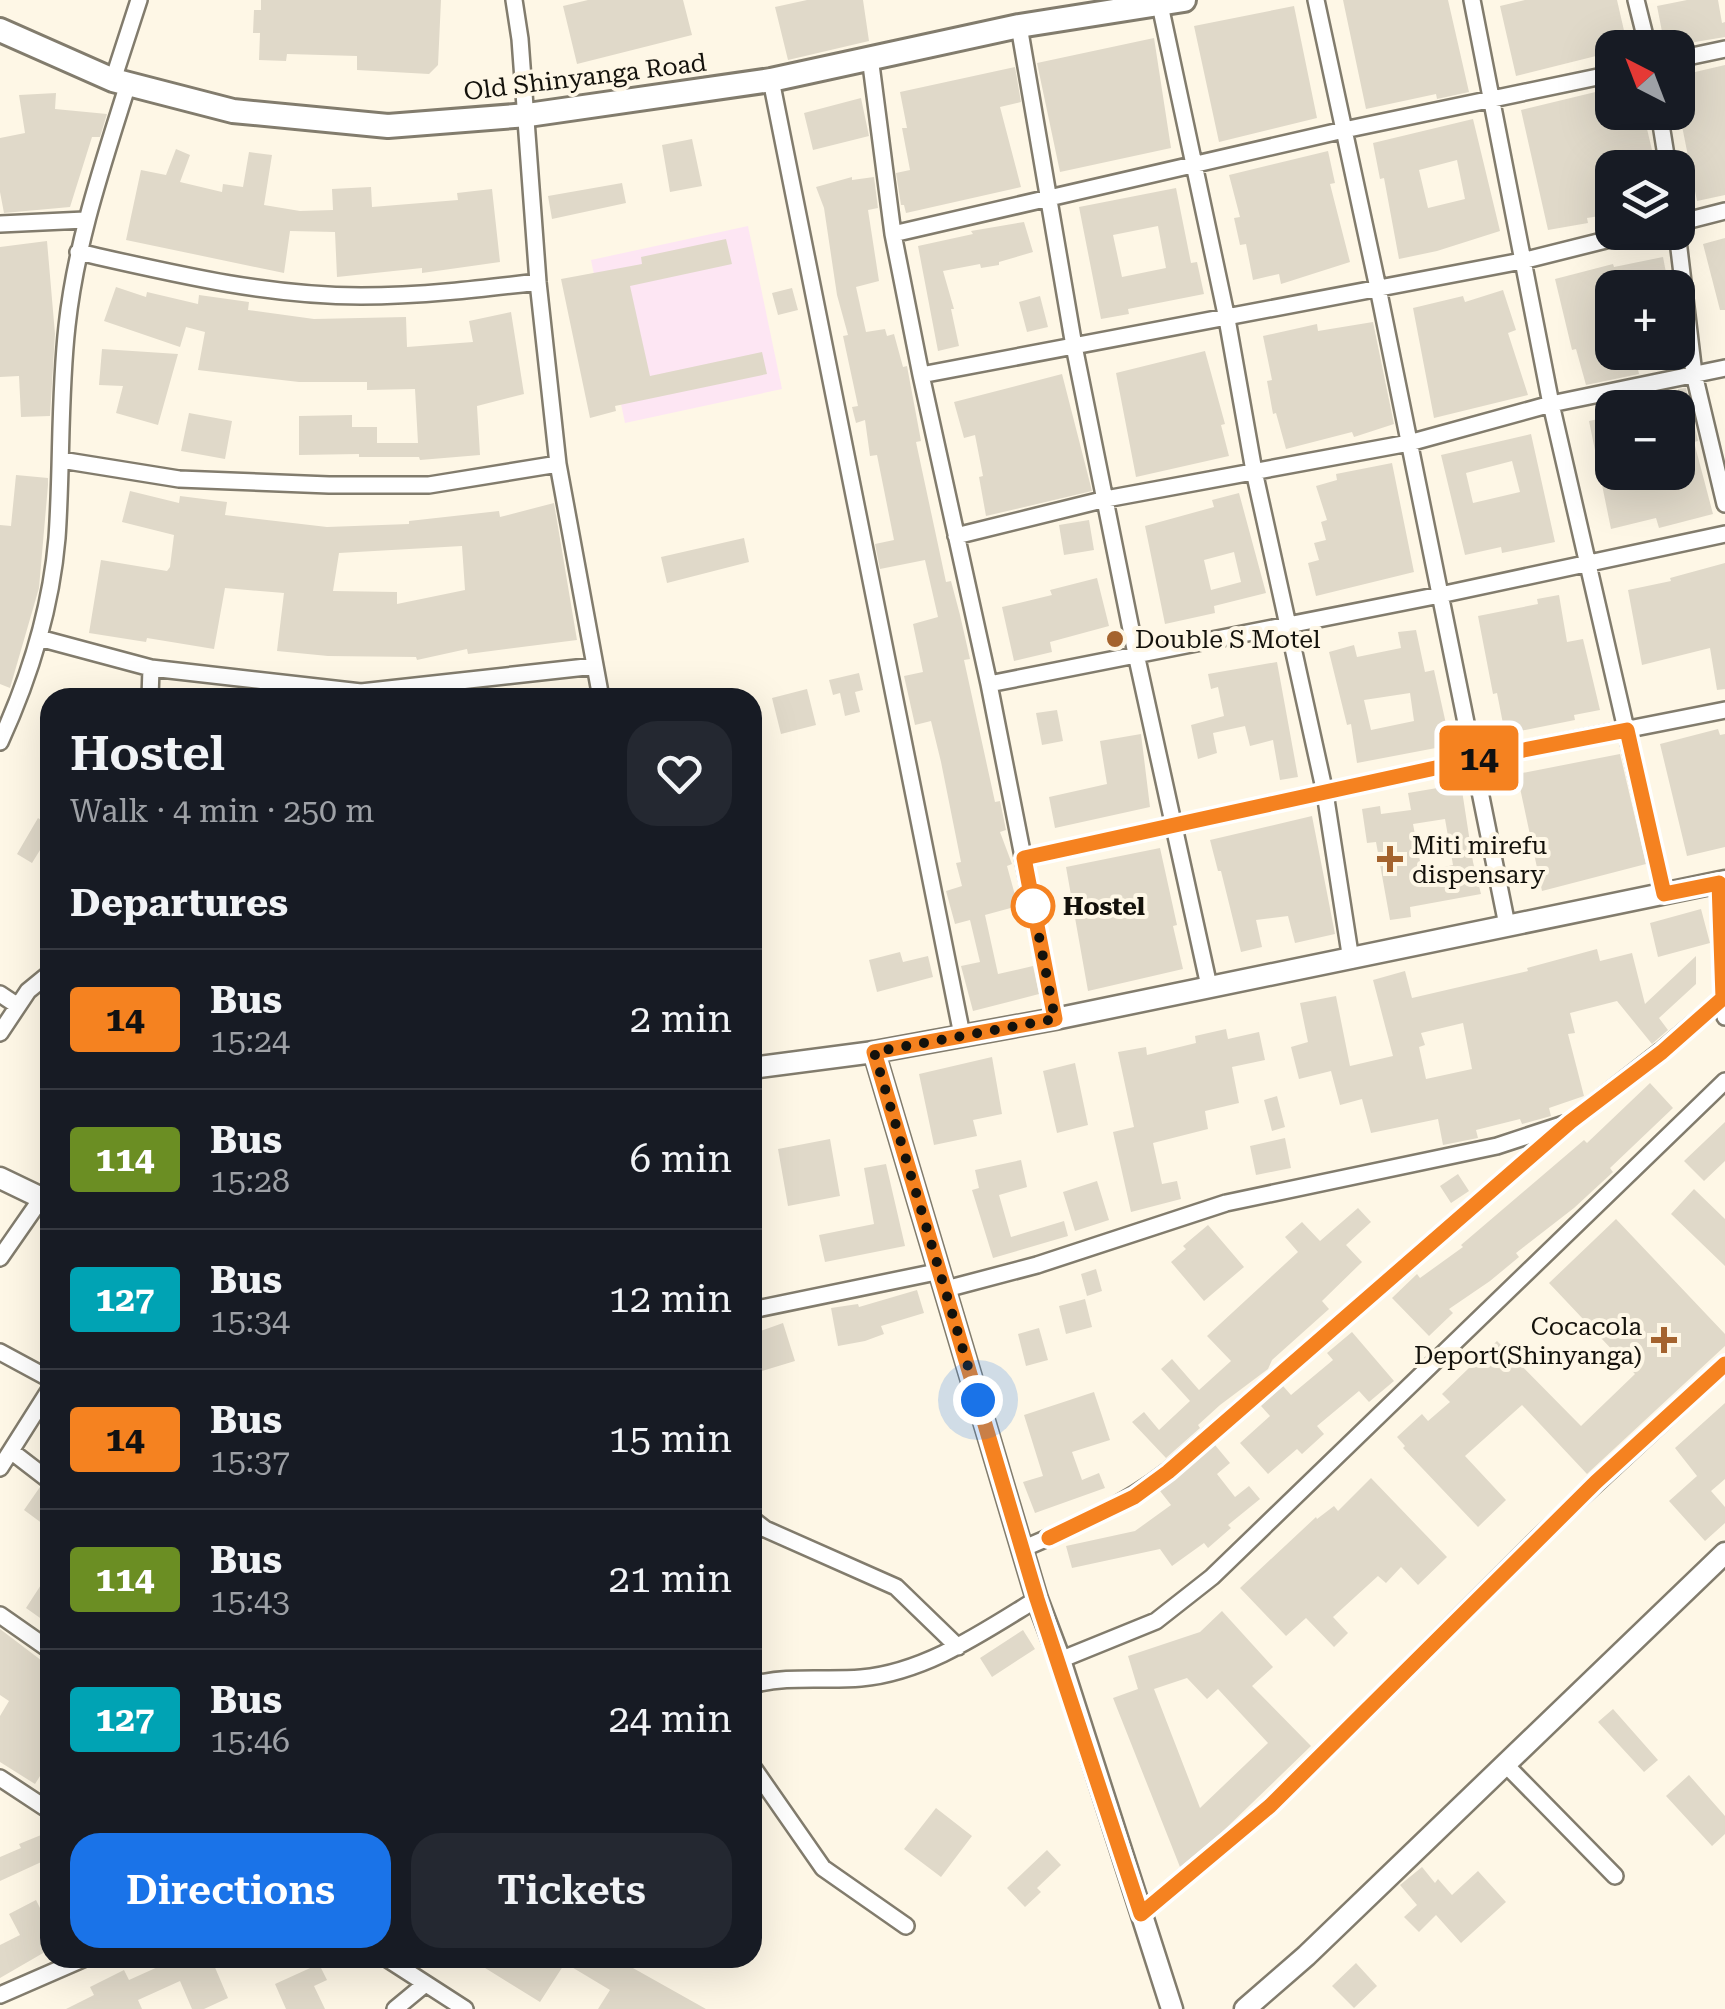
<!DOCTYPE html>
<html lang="en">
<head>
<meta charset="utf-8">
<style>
	:root { --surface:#171b24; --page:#242831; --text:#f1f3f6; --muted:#9ea1a6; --line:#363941; --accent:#1a73e8 }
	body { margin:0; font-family:"Roboto Serif",serif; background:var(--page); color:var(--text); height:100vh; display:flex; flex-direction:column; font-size:38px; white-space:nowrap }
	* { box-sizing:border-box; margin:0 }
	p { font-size:32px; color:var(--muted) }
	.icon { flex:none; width:55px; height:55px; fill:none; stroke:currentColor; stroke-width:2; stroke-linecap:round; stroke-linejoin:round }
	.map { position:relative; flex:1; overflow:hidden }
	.sheet { position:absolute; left:40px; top:688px; width:722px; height:1280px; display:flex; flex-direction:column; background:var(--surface); border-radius:30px; box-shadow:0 10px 40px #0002 }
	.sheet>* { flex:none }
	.badge { padding:0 20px; border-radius:8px; font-size:35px; line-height:65px }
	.needle { width:65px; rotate:318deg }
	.fabs { position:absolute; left:1595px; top:30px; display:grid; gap:20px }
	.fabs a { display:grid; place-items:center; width:100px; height:100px; border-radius:20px; background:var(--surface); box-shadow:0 10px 40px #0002; font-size:50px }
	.you { position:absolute; width:50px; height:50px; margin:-25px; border:8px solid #fff; border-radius:50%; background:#1a73e8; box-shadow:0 0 0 15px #1a73e833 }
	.map>.badge { position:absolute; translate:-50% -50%; box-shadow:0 0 0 5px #fff }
	h2 { padding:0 30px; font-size:38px; line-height:90px }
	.round { display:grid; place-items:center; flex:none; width:105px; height:105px; border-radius:30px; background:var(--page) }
	.headline { display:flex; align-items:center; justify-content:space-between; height:170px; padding:0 30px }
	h1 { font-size:48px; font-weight:600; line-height:75px }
	.action { display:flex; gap:20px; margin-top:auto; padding:20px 30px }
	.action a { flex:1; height:115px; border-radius:30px; background:var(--accent); color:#fff; font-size:40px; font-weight:600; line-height:115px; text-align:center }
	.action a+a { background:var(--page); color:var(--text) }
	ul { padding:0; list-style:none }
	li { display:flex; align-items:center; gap:30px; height:140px; padding:0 30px; border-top:2px solid var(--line) }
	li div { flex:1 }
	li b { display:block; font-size:38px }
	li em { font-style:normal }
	li .badge { min-width:110px; font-weight:700; text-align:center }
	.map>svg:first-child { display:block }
</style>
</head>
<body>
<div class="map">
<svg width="1725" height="2009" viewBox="0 0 1725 2009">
	<rect width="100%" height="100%" fill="#fef7e6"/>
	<!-- education -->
	<path fill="#fde6f3" d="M748 226 782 389 625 423 591 260Z"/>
	<!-- building -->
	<path fill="#e0d9c9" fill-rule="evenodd" d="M261 0H441L438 65 429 74 357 70V56L287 54 286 61 259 60 260 33H253L254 10H261Z
		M588 0H683L692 35 577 64 563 6Z
		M807 0H863L869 41 788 60 775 7Z
		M1343 0H1448L1469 92 1437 99 1436 94 1366 109Z
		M1525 0H1617L1628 48H1612V52L1516 76 1500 6Z
		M1687 0H1718L1722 23 1725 22V37L1665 47 1657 6Z
		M1294 6 1317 118 1219 142 1194 26Z
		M1154 38 1171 148 1060 172 1037 63Z
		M1725 65V195L1697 201 1678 106V76Z
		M1015 67 1021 102 1000 107 1021 187 906 213 904 205H901L896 173 910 170 902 128H907L900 92Z
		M1612 88V112H1643L1656 167 1599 171 1606 215 1587 218 1588 223 1548 230 1521 110Z
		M56 93 55 109 107 114 100 137H92L70 207 4 213 0 192V138L25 133 19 95Z
		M861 98 869 136 813 150 804 113Z
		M1473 119 1500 231 1437 251 1399 259 1384 178 1380 179 1373 143ZM1457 160 1465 199 1428 208 1419 170Z
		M692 139 702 186 670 192 662 145Z
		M176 149 190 155 180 182 222 192 223 184 243 187 249 152 272 155 264 205 300 211 333 210 332 189 371 187 372 207 458 200 457 193 492 189 500 262 422 273V268L337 277 335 232 290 231 284 273 126 240 141 170 166 175Z
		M1328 151 1335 183 1330 184 1350 262 1281 284 1279 274 1253 280 1246 244 1240 245 1234 218 1240 217 1229 175Z
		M852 177V180L874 177 878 208 868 210 879 281 856 287 866 332 885 329 887 336 894 334 903 367 907 366 921 441 916 442 946 582 951 581 960 615 970 659 964 660 995 802 1000 801 1006 830 1000 832 1012 864 1007 866 1018 906 985 915 998 974 1033 966 1039 994 973 1011 961 966 980 962 970 920 955 924 946 891 962 886 956 863 961 862 941 762 931 721 915 725 904 676 923 672 913 624 938 617 925 560 880 569 875 544 894 540 877 455 870 456 865 420 856 423 852 407 858 406 843 336 848 335 837 295 824 208 816 187Z
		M622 183 626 203 552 219 548 196Z
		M1176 188 1191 263 1197 262 1204 294 1128 309 1129 314 1101 319 1079 207ZM1158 226 1166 268 1122 277 1113 235Z
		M1024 222 1033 252 999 262V265L981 268 980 264 943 271 954 309H951L959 346 938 351 918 246 973 234 971 231Z
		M1725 238V310H1720L1703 244Z
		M726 239 732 264 630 286 650 376 762 352 767 374 615 406 616 411 590 418 561 279 642 264 641 257Z
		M47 241 55 334 50 416 21 417 19 376 0 377V247Z
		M1663 257 1669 288H1612V352H1634L1639 374 1586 385 1576 349 1572 350 1555 279 1613 264 1614 267Z
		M116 287 146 297 147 292 198 304 199 295 249 302 248 310 314 319 406 317 407 347 473 342 469 321 511 312 524 394 477 406 480 455 420 460 419 457H359V454L299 455V416L352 415V427H377V443H418L415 389 367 390V382H299L198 370 205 332 186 327 180 347 104 321Z
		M792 288 798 310 778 315 772 293Z
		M1503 290 1516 330 1508 333 1528 395 1434 418 1413 308 1463 296 1465 302Z
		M1040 296 1048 327 1027 332 1019 302Z
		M1373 322 1394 424 1354 437 1352 432 1286 449 1276 413 1273 414 1267 381 1272 380 1263 336 1317 324 1318 331Z
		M102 349 178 354 158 425 116 413 123 386 99 385Z
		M1205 351 1225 424 1221 425 1229 456 1136 477 1116 373Z
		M1062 374 1092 491 986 516 979 477 983 476 975 435 964 438 954 402Z
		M1686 388 1698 441 1694 442 1713 514 1659 528 1656 518 1611 529 1589 421 1612 416V472H1678V389Z
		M189 413 232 421 225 459 181 451Z
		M1531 434 1555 542 1502 553 1501 547 1465 555 1441 455ZM1512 461 1520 492 1473 503 1466 473Z
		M1392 463 1414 572 1316 596 1308 563 1319 560 1314 543 1326 540 1321 522 1327 520 1316 486 1337 480 1336 474Z
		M16 475 48 478V485L39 588 10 688 0 684V525L11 526Z
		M130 491 179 503 180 496 227 502 225 515 327 527 409 524V521L499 511 500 517 554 503 577 640 468 654 467 649 417 660 416 657 328 656 277 651 284 593 225 588 214 649 147 638 146 642 89 633 101 560 167 571 170 567 174 535 122 522ZM462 546 465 590 397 604V592L333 591 339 553Z
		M1239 493 1266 593 1214 606 1215 613 1165 624 1145 526 1214 507 1212 500ZM1234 552 1241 582 1211 590 1204 560Z
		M1089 520 1094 550 1064 555 1059 525Z
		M744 538 749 562 667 583 661 557Z
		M1725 563V689L1717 690 1710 648 1642 665 1628 590 1671 581 1670 578Z
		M1097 578 1109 626 1050 642 1052 652 1014 661 1002 607 1052 595 1050 590Z
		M1559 595 1567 642 1583 639 1600 710 1574 715 1575 720 1505 734 1497 693 1493 694 1478 616 1538 604 1537 599Z
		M1416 630 1425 672 1434 670 1450 742 1440 743 1441 747 1357 763 1351 724 1347 725 1329 652 1354 645 1357 657 1401 648 1398 632ZM1410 693 1414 721 1371 730 1364 700Z
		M1277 662 1298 777 1280 780 1273 740 1250 746 1245 726 1213 733 1217 753 1198 759 1191 725 1224 716 1218 687 1211 689 1208 674Z
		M859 673 863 690 855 692 860 712 845 716 840 693 833 695 829 680Z
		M807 689 816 725 781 734 772 698Z
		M1057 710 1063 741 1042 745 1036 713Z
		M1718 729 1720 735 1725 734V847L1687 856 1660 744Z
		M1141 734 1150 807 1055 828 1049 797 1107 784 1100 741Z
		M1620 754 1646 864 1542 891 1517 774Z
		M1461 784 1473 862 1481 894 1410 907 1411 917 1390 920 1376 842 1367 843 1362 809 1380 806 1381 814 1411 810 1408 793ZM1445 819 1453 865 1422 872 1413 824Z
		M1312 816 1335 934 1295 943 1288 916 1256 920 1262 947 1241 952 1221 871H1218L1210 840Z
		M38 818 50 826V834L32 863 17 854Z
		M1160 848 1177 925 1173 926 1183 969 1088 991 1066 867Z
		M1701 909 1710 943 1658 957 1650 923Z
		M1597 949 1600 961 1632 953 1645 1004 1696 956V984L1659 1018 1668 1030 1652 1044 1617 1001 1570 1013 1575 1033 1568 1034 1584 1096 1549 1108 1551 1116 1522 1124 1520 1119 1476 1130 1478 1138 1443 1145 1438 1119 1371 1133 1362 1099 1340 1105 1331 1071 1299 1079 1291 1047 1308 1042 1300 1003 1336 996 1350 1066 1393 1056 1373 980 1405 971 1412 998 1528 971 1527 968ZM1463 1023 1472 1069 1426 1079 1419 1047 1425 1045 1421 1033Z
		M900 952 903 962 928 956 933 977 877 992 869 960Z
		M1226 1029 1228 1039 1259 1032 1265 1060 1232 1067 1239 1103 1205 1111 1208 1129 1153 1143 1162 1184 1177 1181 1181 1199 1131 1212 1113 1132 1134 1127 1118 1052 1146 1047 1147 1055 1196 1043 1195 1036Z
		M992 1057 1002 1114 973 1120 977 1136 934 1145 919 1074Z
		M1075 1063 1088 1125 1057 1133 1043 1071Z
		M1650 1083 1673 1108 1610 1168 1613 1172 1574 1208 1516 1253 1519 1257 1490 1281 1449 1309 1453 1313 1429 1336 1392 1298 1417 1274 1420 1278 1463 1247 1461 1245 1584 1140 1587 1143Z
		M1277 1096 1285 1127 1272 1131 1264 1100Z
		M1725 1122V1161L1704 1181 1684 1161Z
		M1285 1138 1291 1168 1256 1175 1250 1146Z
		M830 1139 840 1196 788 1206 778 1149Z
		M1021 1160 1027 1187 999 1195 1011 1237 1064 1221 1068 1236 993 1258 972 1190 979 1188 975 1170Z
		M886 1164 905 1246 825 1262 819 1235 874 1224 864 1168Z
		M1458 1174 1469 1191 1451 1203 1440 1186Z
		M1097 1181 1109 1220 1075 1231 1063 1192Z
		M1694 1189 1725 1219V1266L1671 1214Z
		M1358 1208 1371 1222 1346 1245 1362 1262 1322 1301 1329 1309 1272 1360 1268 1369 1220 1405 1198 1425 1200 1428 1166 1458 1132 1422 1144 1412 1159 1430 1190 1401 1161 1369 1172 1359 1199 1390 1231 1361 1207 1336 1298 1252 1285 1237 1302 1222 1320 1241Z
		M1616 1219 1725 1334V1346L1587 1474 1522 1405 1465 1456 1506 1500 1478 1527 1403 1448 1405 1446 1397 1437 1422 1414 1428 1421 1450 1402 1442 1394 1497 1341 1581 1426 1635 1374 1549 1283Z
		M1208 1225 1244 1267 1204 1301 1171 1262 1186 1249 1183 1246Z
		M1096 1269 1102 1291 1087 1296 1081 1274Z
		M917 1290 924 1313 881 1326 884 1334 865 1341 838 1346 831 1308 858 1304 859 1307Z
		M1085 1299 1092 1327 1066 1334 1059 1306Z
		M783 1323 795 1361 752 1374V1334Z
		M1039 1328 1048 1360 1026 1366 1018 1334Z
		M1352 1332 1394 1381 1369 1402 1359 1391 1317 1426 1324 1434 1302 1454 1297 1449 1268 1474 1240 1443 1270 1416 1261 1406 1283 1386 1291 1395 1333 1360 1327 1353Z
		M1094 1392 1110 1440 1072 1452 1082 1480 1099 1473 1105 1488 1035 1513 1023 1482 1043 1476 1024 1415Z
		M1725 1403V1479L1711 1491 1725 1507V1523L1705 1541 1669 1501 1697 1476 1675 1448Z
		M1215 1445 1230 1463 1217 1474 1235 1497 1249 1486 1260 1499 1228 1525 1231 1528 1208 1548 1204 1543 1172 1566 1160 1549 1072 1568 1066 1546 1135 1531 1171 1505 1160 1491Z
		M1371 1478 1447 1557 1418 1585 1401 1567 1386 1583 1378 1576 1333 1617 1348 1633 1334 1647 1306 1618 1286 1636 1240 1588 1316 1517 1317 1519 1334 1506 1338 1511Z
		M40 1487 50 1494V1513L43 1524 24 1510Z
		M50 1571V1625L26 1608Z
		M1222 1611 1273 1667 1252 1686 1311 1746 1221 1833 1180 1867 1113 1698 1138 1689 1128 1656 1200 1632ZM1187 1678 1207 1699 1218 1689 1268 1743 1200 1808 1154 1689Z
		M0 1629 50 1667V1760L35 1784 0 1762V1716L9 1701 0 1695Z
		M1023 1630 1035 1649 992 1677 980 1658Z
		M1613 1709 1658 1760 1644 1772 1598 1722Z
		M1689 1775 1725 1816V1834L1712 1846 1666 1796Z
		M936 1808 972 1836 941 1877 904 1849Z
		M46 1833 50 1858 0 1881V1857L21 1848 19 1844Z
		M1047 1850 1061 1865 1037 1888 1041 1892 1025 1907 1007 1888Z
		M1422 1867 1435 1883 1438 1879 1452 1895 1478 1871 1506 1902 1461 1943 1436 1915 1419 1932 1404 1917 1417 1905 1400 1885Z
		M36 1900 40 1908 50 1904V1949L0 1978V1945L20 1935 9 1914Z
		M170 1958H211L228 1998 204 2009H192L180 1981 138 2000 142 2009H66L94 1995 90 1987 124 1970 129 1980 171 1961Z
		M469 1958H628L624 1963 706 2009H598L610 1990 565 1963 540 2002Z
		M1356 1963 1377 1986 1354 2008 1332 1986Z
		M319 1964 327 1980 314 1986 325 2009H286L275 1984Z"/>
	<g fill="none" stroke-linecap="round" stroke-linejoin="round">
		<!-- minor casing -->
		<g stroke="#827c6d" stroke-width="20">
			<path id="minor" d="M514 0 520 39 538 282 558 464 601 698
				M1316 0 1378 288 1507 925
				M1472 0 1551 404 1664 894
				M1636 0 1648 48
				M1160 5 1227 319 1254 471 1325 793 1351 960
				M1019 26 1074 346 1136 654 1209 986
				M870 57 893 234 921 375 989 684 1055 1019
				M1678 59 1725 49
				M113 80 139 0
				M771 80 962 1035
				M1659 112 1668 168
				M1678 223 1725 211
				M0 224 85 220
				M1677 232 1694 374 1725 504
				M893 234 1344 130 1612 74
				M78 252C171 273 265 296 361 296 420 296 479 289 538 282
				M921 375 1522 261 1638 232
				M61 460 179 479 329 485H429L558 464
				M956 536 1106 499 1409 443 1551 404 1725 368
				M39 638 151 668 361 692 595 666
				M989 684 1440 595 1725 534
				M150 698 151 668
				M0 742C29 679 51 608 57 538 62 468 59 397 67 326 76 242 103 164 128 84
				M1024 858 1472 760 1725 710
				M1719 883 1725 1017
				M0 994 18 1006
				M0 1033 28 991 50 973
				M0 1258 41 1199
				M946 1289 1037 1265 1226 1203 1497 1146 1570 1122 1661 1051 1723 998
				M752 1310 941 1271
				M0 1352 50 1379
				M11 1451 50 1481
				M0 1468 50 1389
				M752 1519 765 1529 896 1587 958 1647
				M1022 1549C1074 1527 1123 1506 1168 1471L1564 1127
				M0 1615 50 1650
				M1060 1660 1156 1621 1212 1577 1725 1081
				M752 1685C787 1675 825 1681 861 1678 926 1672 983 1632 1037 1599
				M1506 1765 1615 1876
				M752 1766 823 1868 906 1926
				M0 1778 50 1811
				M1141 1914 1270 1806 1539 1537 1725 1364
				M386 1958 465 2009
				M0 1995 85 1958
				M395 2009 424 1985"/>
		</g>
		<!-- tertiary casing -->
		<g stroke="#827c6d" stroke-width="25">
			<path id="tertiary" d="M874 1052 1037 1599 1060 1660 1172 2009
				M752 1068 874 1052 1055 1019 1725 881
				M0 1178 50 1202
				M1245 2009 1306 1956 1725 1553"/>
		</g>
		<!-- secondary casing -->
		<g stroke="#827c6d" stroke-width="28">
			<path id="secondary" d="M0 30 113 80 233 111 388 126 528 115 771 80 1019 26 1184 0"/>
		</g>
		<!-- minor -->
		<use href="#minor" stroke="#fff" stroke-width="15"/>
		<!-- tertiary -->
		<use href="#tertiary" stroke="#fff" stroke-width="20"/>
		<!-- secondary -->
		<use href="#secondary" stroke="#fff" stroke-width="22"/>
	</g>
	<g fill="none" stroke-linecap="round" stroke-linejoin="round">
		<!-- line casing -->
		<g stroke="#fff" stroke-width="22">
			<path id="line" d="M1049 1538 1134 1497 1168 1472 1570 1122 1662 1052 1723 998 1719 883 1664 894 1627 730 1472 760 1024 858 1055 1019 874 1052 1037 1599 1141 1914 1270 1806 1596 1482 1725 1364"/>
		</g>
		<!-- line -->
		<use href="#line" stroke="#f58220" stroke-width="15"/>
		<!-- walk -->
		<path stroke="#14120c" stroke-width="10" stroke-dasharray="0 18" d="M978 1400 874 1052 1055 1019 1030 890 1033 906"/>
	</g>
	<!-- markers -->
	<g fill="#a4632e" stroke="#fef7e6" stroke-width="4">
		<circle cx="1115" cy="639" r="10"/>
		<path d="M1385 844h10v10h10v10h-10v10h-10v-10h-10v-10h10z"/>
		<path d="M1659 1325h10v10h10v10h-10v10h-10v-10h-10v-10h10z"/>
	</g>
	<circle fill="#fff" stroke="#f58220" stroke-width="5" cx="1033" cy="906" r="20"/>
	<g text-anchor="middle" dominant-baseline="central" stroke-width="8" stroke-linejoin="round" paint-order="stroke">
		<!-- street labels -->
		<g font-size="25" fill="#14120c" stroke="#fef7e6">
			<text transform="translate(585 77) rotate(-7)">Old Shinyanga Road</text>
		</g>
		<!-- poi labels -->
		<g font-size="25" fill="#14120c" stroke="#fef7e6" text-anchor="start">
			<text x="1135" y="639">Double S Motel</text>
			<text x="1412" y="845">Miti mirefu<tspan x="1412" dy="29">dispensary</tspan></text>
			<text x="1642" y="1326" text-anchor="end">Cocacola<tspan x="1642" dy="29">Deport(Shinyanga)</tspan></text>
		</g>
		<!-- stop labels -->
		<g font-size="25" font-weight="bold" fill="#14120c" stroke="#fef7e6" text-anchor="start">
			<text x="1063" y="906">Hostel</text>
		</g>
	</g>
</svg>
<div class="fabs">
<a><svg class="needle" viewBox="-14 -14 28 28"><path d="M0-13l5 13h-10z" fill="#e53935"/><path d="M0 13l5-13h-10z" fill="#9ea1a6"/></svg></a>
<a><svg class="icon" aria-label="layers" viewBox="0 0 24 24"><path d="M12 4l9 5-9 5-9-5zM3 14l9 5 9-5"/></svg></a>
<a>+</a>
<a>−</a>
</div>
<div class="you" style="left:978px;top:1400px"></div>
<b class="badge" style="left:1479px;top:758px;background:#f58220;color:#111">14</b>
<section class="sheet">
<div class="headline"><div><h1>Hostel</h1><p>Walk · 4 min · 250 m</p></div><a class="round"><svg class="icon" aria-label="heart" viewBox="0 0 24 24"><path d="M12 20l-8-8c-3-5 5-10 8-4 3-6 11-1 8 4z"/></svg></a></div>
<h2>Departures</h2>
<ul>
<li><span class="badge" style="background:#f58220;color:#111">14</span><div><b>Bus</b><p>15:24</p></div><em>2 min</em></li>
<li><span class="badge" style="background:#6b8e23;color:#fff">114</span><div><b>Bus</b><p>15:28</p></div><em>6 min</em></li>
<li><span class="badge" style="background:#00a3b4;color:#fff">127</span><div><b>Bus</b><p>15:34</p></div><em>12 min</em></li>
<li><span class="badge" style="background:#f58220;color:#111">14</span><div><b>Bus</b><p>15:37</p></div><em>15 min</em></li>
<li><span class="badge" style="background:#6b8e23;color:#fff">114</span><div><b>Bus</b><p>15:43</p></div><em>21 min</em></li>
<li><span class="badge" style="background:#00a3b4;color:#fff">127</span><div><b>Bus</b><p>15:46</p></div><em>24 min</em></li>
</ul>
<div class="action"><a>Directions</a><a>Tickets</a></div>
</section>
</div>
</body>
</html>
